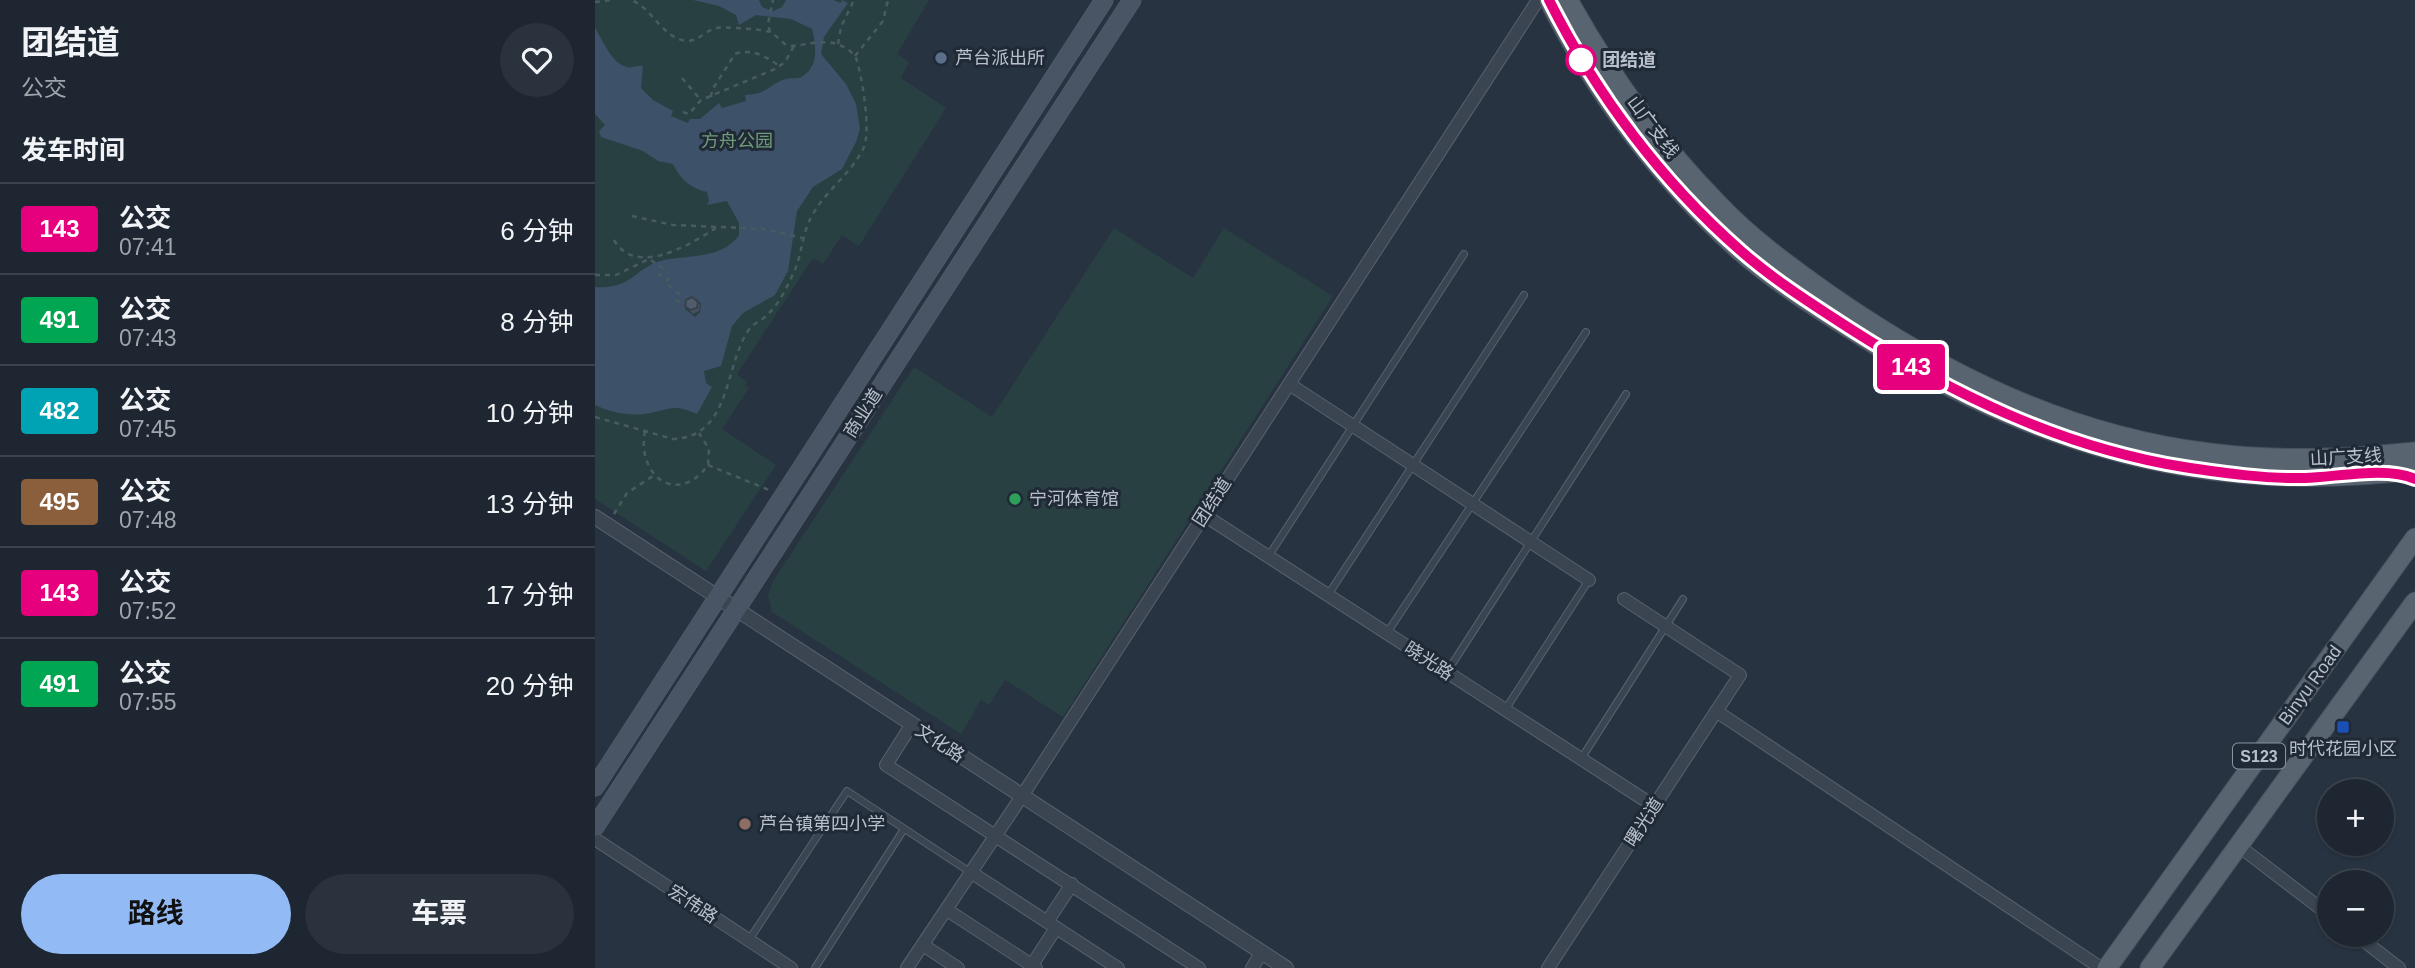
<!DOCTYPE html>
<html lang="zh">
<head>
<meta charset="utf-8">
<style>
	:root { --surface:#1d2631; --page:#2a323d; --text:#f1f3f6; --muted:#a0a5ab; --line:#3b434d; --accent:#92bbf6 }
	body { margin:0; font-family:Arial,"Noto Sans SC",sans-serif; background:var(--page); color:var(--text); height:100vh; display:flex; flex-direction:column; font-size:26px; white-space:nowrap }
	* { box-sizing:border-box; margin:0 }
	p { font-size:23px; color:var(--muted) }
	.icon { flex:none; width:38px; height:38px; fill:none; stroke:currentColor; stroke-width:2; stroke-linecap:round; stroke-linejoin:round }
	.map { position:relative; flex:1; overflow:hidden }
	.details { display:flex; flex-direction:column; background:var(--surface); width:595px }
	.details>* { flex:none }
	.badge { padding:0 14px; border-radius:5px; font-size:24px; line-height:46px }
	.buttons { position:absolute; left:1722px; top:779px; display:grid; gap:14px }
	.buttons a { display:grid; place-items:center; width:77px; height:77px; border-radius:50%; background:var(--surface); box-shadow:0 2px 5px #0004,0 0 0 2px var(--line); font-size:35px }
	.map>.badge { position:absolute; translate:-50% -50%; box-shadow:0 0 0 4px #fff }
	h2 { padding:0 21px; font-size:26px; line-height:63px }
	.round { display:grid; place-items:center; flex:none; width:74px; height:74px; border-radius:37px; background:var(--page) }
	.summary { display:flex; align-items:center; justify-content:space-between; height:119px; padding:0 21px }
	h1 { font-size:33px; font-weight:700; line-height:52px }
	.action { display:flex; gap:14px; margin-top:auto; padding:14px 21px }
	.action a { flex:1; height:80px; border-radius:42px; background:var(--accent); color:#111; font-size:28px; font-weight:700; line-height:80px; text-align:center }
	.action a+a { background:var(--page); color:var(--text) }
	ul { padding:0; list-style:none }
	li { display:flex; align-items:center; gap:21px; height:91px; padding:0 21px; border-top:2px solid var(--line) }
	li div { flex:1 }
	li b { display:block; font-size:26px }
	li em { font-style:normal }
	li .badge { min-width:77px; font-weight:700; text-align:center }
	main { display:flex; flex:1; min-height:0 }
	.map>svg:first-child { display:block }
</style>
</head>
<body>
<main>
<section class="details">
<div class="summary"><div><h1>团结道</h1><p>公交</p></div><a class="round"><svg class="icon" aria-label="heart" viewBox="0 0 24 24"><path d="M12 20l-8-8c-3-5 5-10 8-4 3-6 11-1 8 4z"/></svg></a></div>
<h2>发车时间</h2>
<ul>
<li><span class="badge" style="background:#e6007e;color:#fff">143</span><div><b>公交</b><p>07:41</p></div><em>6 分钟</em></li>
<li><span class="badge" style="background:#00a651;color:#fff">491</span><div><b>公交</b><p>07:43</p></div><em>8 分钟</em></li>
<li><span class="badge" style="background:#00a3b4;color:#fff">482</span><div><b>公交</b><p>07:45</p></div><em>10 分钟</em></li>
<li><span class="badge" style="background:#8b5e3c;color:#fff">495</span><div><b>公交</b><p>07:48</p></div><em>13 分钟</em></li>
<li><span class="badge" style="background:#e6007e;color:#fff">143</span><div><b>公交</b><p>07:52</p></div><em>17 分钟</em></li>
<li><span class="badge" style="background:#00a651;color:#fff">491</span><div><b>公交</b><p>07:55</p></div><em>20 分钟</em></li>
</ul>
<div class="action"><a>路线</a><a>车票</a></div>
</section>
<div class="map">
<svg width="1820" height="968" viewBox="0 0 1820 968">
	<rect width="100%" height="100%" fill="#273341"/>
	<!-- green -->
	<path fill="#294042" d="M0 0H334L302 54 314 62 306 78 351 108 264 246 247 235 228 264 218 258 142 374 152 382 150 386 154 388 127 429 181 465 111 571 0 499Z
		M519 228 598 278 629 228 738 296 468 717 410 680 394 705 386 700 366 734 177 612 173 595 178 581 319 367 397 417Z"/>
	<!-- water -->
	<path fill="#3d5169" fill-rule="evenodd" d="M98 0H164L167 7 178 11 187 7 191 0H238L246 3 247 0 253 3 229 37 226 54 251 84 261 104 265 129 261 142 247 169 218 187 202 211 193 271 180 295 148 313 137 326 126 366 109 371 111 383 117 387 102 414C76 402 74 411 49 414 32 416 15 412 0 405V287C38 290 41 266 69 260 93 255 128 259 144 235V223L132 201 112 205 114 201 112 192C96 189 84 178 78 164L63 161 48 151 6 137 4 131 10 125 0 114V28C8 40 16 63 32 67 36 69 42 65 48 66L46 88 58 100 78 111 76 116 93 123 95 119H105L124 103 127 108 151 101 150 95C172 95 174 84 191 79 197 77 202 80 208 76 224 66 221 45 217 29L196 19 161 15 144 25 141 15 124 6ZM95 299H102L106 304 105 312 100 317 90 309Z"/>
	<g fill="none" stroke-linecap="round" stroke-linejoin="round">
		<!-- service casing -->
		<g stroke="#59626e" stroke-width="8">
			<path id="service" d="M673 557 869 254
				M733 595 929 295
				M792 633 991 332
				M852 672 1031 394
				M910 710 994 580
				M986 759 1088 599
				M154 940 252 791 375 872
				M220 968 309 829"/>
		</g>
		<!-- minor casing -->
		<g stroke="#59626e" stroke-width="14">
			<path id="minor" d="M694 384 994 580
				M609 515 1059 806
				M1121 711 1506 968
				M317 724 291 765 604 968
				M0 839 196 968
				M1644 846 1734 915
				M377 873 523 968
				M352 910 441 968
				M452 922 477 884
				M1760 934 1804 968
				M328 945 363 968
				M312 968 427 796 943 0
				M435 968 461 928
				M657 968 667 952
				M953 968 1145 675 1029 599"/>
		</g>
		<!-- tertiary casing -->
		<g stroke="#59626e" stroke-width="16">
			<path id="tertiary" d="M0 517 691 968"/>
		</g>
		<!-- secondary casing -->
		<g stroke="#59626e" stroke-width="19">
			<path id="secondary" d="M0 787 509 0
				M0 827 537 0"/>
		</g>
		<!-- primary casing -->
		<g stroke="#48505d" stroke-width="21">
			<path id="primary" d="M954 0C1001 94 1067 181 1145 251 1181 282 1222 308 1262 333 1436 445 1613 496 1820 470
				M973 0C1014 74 1063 143 1123 204 1155 238 1195 267 1233 294 1348 374 1473 436 1614 453 1683 462 1751 459 1820 452
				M1512 968 1820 538
				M1555 968 1820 602"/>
		</g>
		<!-- path -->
		<path stroke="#475c5f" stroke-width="2.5" stroke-dasharray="5 5" stroke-linecap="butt" d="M0 2 17 0
			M175 32 173 24 178 0
			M243 44 246 27 259 0
			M260 56 288 21 293 0
			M87 78 105 99
			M116 97 117 90 140 54C156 48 171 56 184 66
			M88 112 94 114 106 100 180 69 190 62 199 46
			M37 216 78 225 169 229 207 238
			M19 240C41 278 96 244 121 228
			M0 275H21L54 259 68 268 64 275 73 279 71 283 84 294 81 300 91 306
			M0 417 78 439C136 437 129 367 153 331 159 322 167 321 173 314 184 304 192 287 198 274 208 254 206 233 218 214 232 189 257 173 269 147 276 131 267 75 261 58 258 52 251 48 245 45 226 38 211 46 193 46 186 42 182 36 176 32 172 30 127 26 122 28 108 31 103 44 87 40 65 34 57 8 36 0
			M50 431C41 476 83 507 113 465L114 449 104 433
			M113 465 174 490
			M19 514 32 493 58 476"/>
		<!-- service -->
		<use href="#service" stroke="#3b4451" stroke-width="6"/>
		<!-- minor -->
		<use href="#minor" stroke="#3b4451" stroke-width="12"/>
		<!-- tertiary -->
		<use href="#tertiary" stroke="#3b4451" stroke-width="14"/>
		<!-- secondary -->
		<use href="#secondary" stroke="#495464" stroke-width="18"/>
		<!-- primary -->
		<use href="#primary" stroke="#596471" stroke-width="19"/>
	</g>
	<!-- wall -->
	<path fill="#454f5d" d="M103 302 105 305 104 311 98 314 90 306Z"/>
	<!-- building -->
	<path fill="#505c6c" stroke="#38404c" stroke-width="2" d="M97 297 103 302 102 308 95 310 90 306 91 300Z"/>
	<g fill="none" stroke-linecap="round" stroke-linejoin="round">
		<!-- line casing -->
		<g stroke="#fff" stroke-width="16">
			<path id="line" d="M954 0C1001 94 1067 182 1146 251 1179 280 1217 304 1254 328 1357 394 1466 447 1589 467 1629 473 1670 479 1710 478 1742 477 1792 466 1820 479"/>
		</g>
		<!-- line -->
		<use href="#line" stroke="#e6007e" stroke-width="10"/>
	</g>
	<!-- markers -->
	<circle fill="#5c6f8a" stroke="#202936" stroke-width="2.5" cx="346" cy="58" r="7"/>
	<circle fill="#fff" stroke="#e6007e" stroke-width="3.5" cx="986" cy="60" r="14"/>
	<circle fill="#2e9e5b" stroke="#202936" stroke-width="2.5" cx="420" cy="499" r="7"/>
	<rect fill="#1a4fb4" stroke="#202936" stroke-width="2.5" x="1741" y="720" width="14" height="14" rx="3.5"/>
	<circle fill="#8d6e63" stroke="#202936" stroke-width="2.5" cx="150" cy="824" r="7"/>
	<g text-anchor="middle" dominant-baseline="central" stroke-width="6" stroke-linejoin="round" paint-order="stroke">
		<!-- shield labels -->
		<rect fill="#202936" stroke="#8a939e" stroke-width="2" x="1638" y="743.5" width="52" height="25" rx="5"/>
		<g font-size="16" font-weight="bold" fill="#b8c0cb">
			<text x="1664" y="756">S123</text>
		</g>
		<!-- poi labels -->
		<g font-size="18" fill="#b8c0cb" stroke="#202936" text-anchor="start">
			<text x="360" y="58">芦台派出所</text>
			<text x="434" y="499">宁河体育馆</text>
			<text x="1748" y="749" text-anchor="middle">时代花园小区</text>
			<text x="164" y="824">芦台镇第四小学</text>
		</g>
		<!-- stop labels -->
		<g font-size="18" font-weight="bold" fill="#b8c0cb" stroke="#202936" text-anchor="start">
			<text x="1007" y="60">团结道</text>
		</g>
		<!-- street labels -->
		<g font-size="18" fill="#b8c0cb" stroke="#202936">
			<text transform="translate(1058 127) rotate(53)">山广支线</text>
			<text transform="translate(268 413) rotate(-57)">商业道</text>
			<text transform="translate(1751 457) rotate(-3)">山广支线</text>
			<text transform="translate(617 502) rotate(-57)">团结道</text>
			<text transform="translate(834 661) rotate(33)">晓光路</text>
			<text transform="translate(1715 685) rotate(-54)">Binyu Road</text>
			<text transform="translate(345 743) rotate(33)">文化路</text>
			<text transform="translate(1049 822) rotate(-57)">曙光道</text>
			<text transform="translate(98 904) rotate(33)">宏伟路</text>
		</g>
		<!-- park labels -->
		<g font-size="18" fill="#709b79" stroke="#202936">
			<text x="142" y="141">方舟公园</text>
		</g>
	</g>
</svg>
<div class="buttons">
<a>+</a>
<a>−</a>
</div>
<b class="badge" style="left:1316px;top:367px;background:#e6007e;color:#fff">143</b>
</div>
</main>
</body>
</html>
